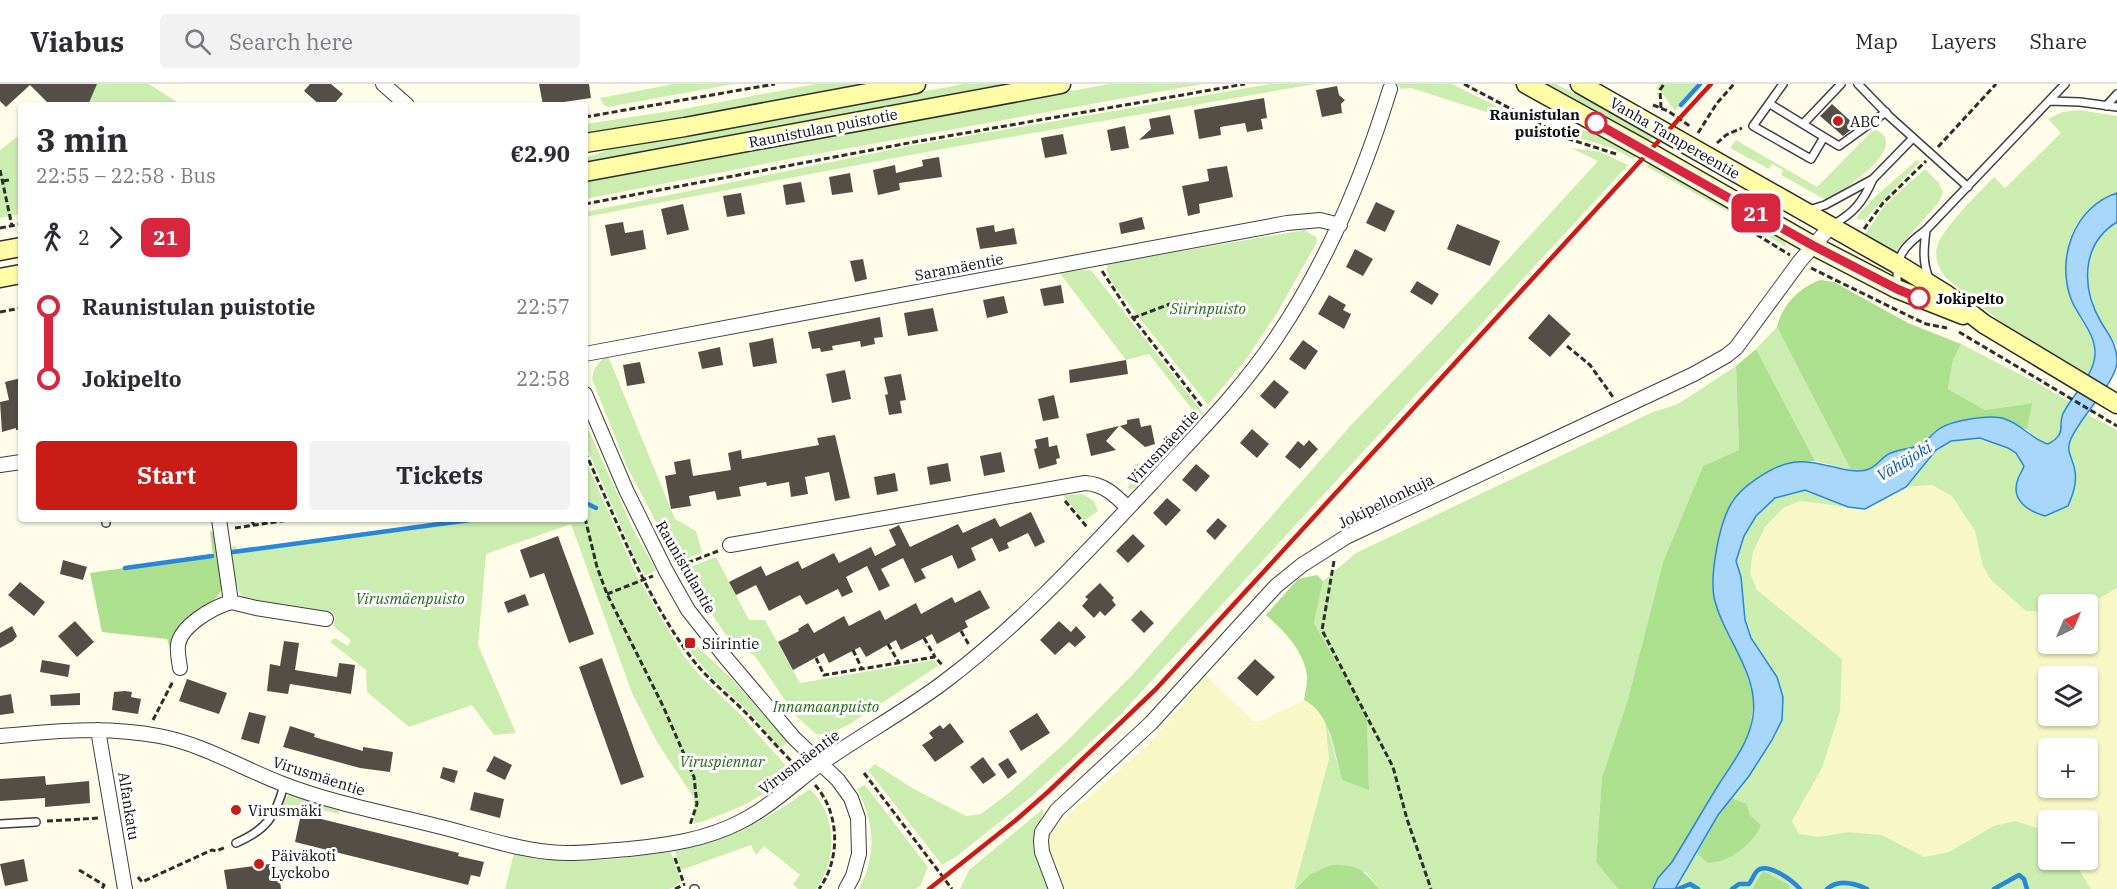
<!DOCTYPE html>
<html lang="en">
<head>
<meta charset="utf-8">
<style>
	:root { --surface:#fff; --page:#f2f2f3; --text:#2b2b33; --muted:#7c7c81; --line:#e1e1e2; --accent:#c91c16 }
	body { margin:0; font-family:"IBM Plex Serif",serif; background:var(--page); color:var(--text); height:100vh; display:flex; flex-direction:column; font-size:22px; white-space:nowrap }
	* { box-sizing:border-box; margin:0 }
	p { font-size:20px; color:var(--muted) }
	.icon { flex:none; width:33px; height:33px; fill:none; stroke:currentColor; stroke-width:2; stroke-linecap:round; stroke-linejoin:round }
	.map { position:relative; flex:1; overflow:hidden }
	.panel { position:absolute; left:18px; top:18px; width:570px; height:420px; display:flex; flex-direction:column; background:var(--surface); border-radius:6px; box-shadow:0 2px 4px #0004 }
	.panel>* { flex:none }
	.badge { padding:0 12px; border-radius:9px; font-size:21px; line-height:39px }
	.needle { width:39px; rotate:44deg }
	.buttons { position:absolute; left:2038px; top:510px; display:grid; gap:12px }
	.buttons a { display:grid; place-items:center; width:60px; height:60px; border-radius:6px; background:var(--surface); box-shadow:0 2px 4px #0004; font-size:30px }
	.map>.badge { position:absolute; translate:-50% -50%; box-shadow:0 0 0 3px #fff }
	.legs { display:flex; align-items:center; gap:9px; height:66px; padding:0 18px; font-size:20px }
	.legs p { margin-inline-start:auto }
	.summary { display:flex; align-items:center; justify-content:space-between; height:102px; padding:0 18px }
	h1 { font-size:33px; font-weight:700; line-height:45px }
	.action { display:flex; gap:12px; margin-top:auto; padding:12px 18px }
	.action a { flex:1; height:69px; border-radius:6px; background:var(--accent); color:#fff; font-size:24px; font-weight:700; line-height:69px; text-align:center }
	.action a+a { background:var(--page); color:var(--text) }
	ul { padding:0 18px; list-style:none }
	li { display:flex; align-items:center; gap:21px; height:72px; font-size:22px }
	li i { display:grid; place-items:center; width:9px; height:100%; margin:0 8px; background:currentColor }
	li i::after { content:''; width:15px; height:15px; margin:-8px; border:4px solid; border-radius:50%; background:var(--surface) }
	li p { margin-inline-start:auto }
	li:first-child i { background:linear-gradient(#0000 50%,currentColor 0) }
	li:last-child i { background:linear-gradient(currentColor 50%,#0000 0) }
	header { display:flex; align-items:center; gap:36px; box-sizing:border-box; height:84px; padding:0 30px; background:var(--surface); border-bottom:2px solid var(--line) }
	header strong { font-size:28px }
	nav { display:flex; gap:33px; margin-inline-start:auto; font-size:21px }
	.search { width:420px; height:54px; background:var(--page); display:flex; align-items:center; gap:15px; box-sizing:border-box; padding:0 21px; border-radius:6px; color:var(--muted); font-size:22px }
	.map>svg:first-child { display:block }
</style>
</head>
<body>
<header>
<strong>Viabus</strong>
<div class="search"><svg class="icon" aria-label="search" viewBox="0 0 24 24"><circle cx="10" cy="10" r="6"/><path d="M15 15l6 6"/></svg>Search here</div>
<nav><a>Map</a><a>Layers</a><a>Share</a></nav>
</header>
<div class="map">
<svg width="2117" height="805" viewBox="0 0 2117 805">
	<rect width="100%" height="100%" fill="#fffdea"/>
	<!-- farmland -->
	<path fill="#f8f8c7" fill-rule="evenodd" d="M1932 401 1952 412 1964 427 1975 447 1979 464 2026 526 2049 528V560H2088V521L2117 504V805H2091L2073 776H2088V736H2049V751L2043 746 2015 737 1994 742 1949 768 1924 773 1882 751 1848 748 1819 753 1799 750 1792 737 1822 684 1842 575 1757 506 1750 489 1753 468 1765 443 1783 424 1800 417 1865 425 1906 403ZM2049 592H2088V632H2049ZM2049 664H2088V704H2049Z
		M1204 589 1253 637H1260L1304 616 1314 621 1325 634 1329 675 1294 805H1064L1049 768 1048 759 1050 752 1066 733 1149 660 1185 618Z"/>
	<!-- green -->
	<path fill="#cbedb0" d="M75 0H149L182 21H54Z
		M674 0H734L608 23 604 21 600 14Z
		M816 0H867L679 34 585 49V40L678 26Z
		M964 0H1004L585 79V74L611 65Z
		M1110 0H1202L789 75 585 115V98L699 74Z
		M1271 0H1315L942 65 585 133V128L915 61Z
		M1397 0H1452L1510 29 1505 34 1411 4 1401 5Z
		M1544 0H1556L1654 51 1649 57Z
		M1660 0H1697L1675 27 1660 6 1656 5Z
		M2079 26 2117 32V109C2092 117 2069 142 2067 169 2066 177 2068 185 2069 192 2069 200 2069 208 2071 215 2081 245 2107 257 2088 291L2011 246 1946 194C1939 185 1934 174 1937 163 1942 144 1980 108 1994 93L2005 104 2061 49 2048 35 2063 28Z
		M1566 41 1601 52 1637 70 1633 75 1610 63 1562 49Z
		M1876 46C1912 62 1841 109 1826 116L1781 91 1783 86 1772 80 1769 85 1730 64 1736 56 1817 103 1871 48Z
		M21 50V130L0 134V66Z
		M1571 64 1600 68 1628 81 1119 632 1031 713 957 772 942 781 868 686 875 680 912 704 966 732 981 730 1010 708 1066 658 1134 589 1352 340 1480 206 1598 77Z
		M1917 76 1920 78 1864 136 1857 135 1858 131 1877 111Z
		M1651 78 1785 155 1786 163 1727 127 1647 83Z
		M1925 85 1939 99 1943 109 1938 119 1892 171 1863 153 1885 121Z
		M2115 138H2117V263C2112 253 2104 245 2099 235 2088 211 2079 177 2098 155 2103 149 2109 144 2115 138Z
		M1304 146 1316 153 1317 158 1277 229 1247 274 1208 321 1113 200 1106 185 1108 180Z
		M1091 186 1204 330 1199 334 1149 270 1126 276 1058 187Z
		M1777 243 1851 386 1815 377 1756 265Z
		M1961 260 2041 301 2070 318C2067 322 2063 327 2062 331 2058 347 2067 349 2048 360L2043 359 2027 346 2031 319 1985 326 1948 305 1953 276Z
		M608 272 675 435 696 447 702 468 678 479 627 383 592 295C594 283 597 279 608 272Z
		M1736 282 1739 366 1703 382 1663 478 1628 615 1602 693 1596 778 1618 805H1379L1366 788 1309 791 1294 805 1329 675 1325 634 1342 696 1369 705 1367 633 1314 539 1323 497 1356 469 1653 328 1678 320Z
		M2086 330 2117 346V504L2088 521 2049 520V528L2026 527 1991 496 1983 482 1975 447 1952 412 1932 401 1906 403C1932 368 1949 343 1996 360 2009 365 2018 369 2024 382L2018 394 2073 377 2067 367 2076 344Z
		M585 338 633 445 656 486 645 492 635 474 585 360Z
		M585 375 637 492 683 571 702 594 741 631 787 683C772 714 731 727 701 738L694 740V714L657 658 632 609 571 440 486 470 478 561 516 649 494 651 472 621 409 643 367 608 366 586 330 558 335 554 348 562 351 556 335 544 334 538 335 532 332 527C319 529 308 525 296 523 238 517 238 524 230 464L236 461 237 467 455 435H585Z
		M1163 376 1138 403 1131 405 1128 404 1135 380Z
		M1805 406 1848 423 1800 417 1783 424 1765 443 1753 468 1750 489 1757 506 1842 575 1840 627 1822 684 1792 737 1799 750 1819 753 1848 748 1882 751 1924 773 1949 768 1994 742 2015 737 2043 746 2049 751V776H2073L2091 805H1790L1789 801 1752 803V805H1675L1697 769 1707 779C1732 779 1747 759 1761 741L1750 731 1747 720 1732 714 1749 692 1772 656 1782 636 1777 593 1751 554 1745 536 1741 493 1736 477 1744 452 1756 432 1775 414Z
		M1083 410 1094 417 1098 427 1084 437 1063 411Z
		M716 473 749 536H765L800 599 934 576 938 582 850 640 827 651 816 650 795 631 755 572 730 557 682 486Z
		M697 562 731 594 788 658 783 662H779L750 629 713 595 690 567Z
		M865 701 928 783 920 802 915 805H859C877 770 875 739 857 705Z
		M810 705C837 731 838 775 816 805H798L793 800 800 791 764 762 757 770H755L751 761 681 786 675 767C726 758 768 735 810 705Z
		M290 710 339 726V730L302 721 299 730 284 726C281 720 286 713 290 710Z
		M1043 725C1044 736 1037 743 1034 753 1030 769 1043 790 1049 805H960L969 786Z
		M671 768 681 797 676 802 669 805H505L514 769C565 783 619 775 671 768Z"/>
	<!-- forest -->
	<path fill="#ace08e" d="M1820 196 1834 198 1908 239 1961 260 1953 276 1948 305 1985 326 2032 319 2027 346 2005 335 1940 344 1921 360 1887 371 1874 383 1863 387 1851 386 1777 243C1782 221 1800 203 1820 196Z
		M1756 265 1815 377 1789 379 1757 394 1731 419 1721 445 1715 471 1714 493 1754 613 1750 647 1743 665 1672 778 1658 794 1653 805H1618L1596 778 1602 693 1628 615 1663 478 1703 382 1739 366 1736 282Z
		M210 447 220 450 222 505C209 530 173 538 171 568L167 555 102 548 90 489 213 471Z
		M1317 491 1323 497 1314 539 1367 633 1369 706 1342 696C1334 669 1332 630 1304 616 1305 608 1308 599 1307 592 1304 567 1284 547 1266 531L1298 495Z
		M1732 714 1747 720 1750 731 1761 741C1752 761 1729 779 1707 779L1697 769 1718 731Z
		M1331 781C1358 781 1362 784 1379 805H1295L1309 791Z
		M1763 787 1789 801 1790 805H1752Z"/>
	<!-- water -->
	<path fill="#a9d7fc" stroke="#2886db" stroke-width="1.5" d="M2117 109V138C2081 160 2081 204 2101 238 2110 253 2117 260 2117 279 2113 303 2080 332 2070 357 2066 369 2073 374 2075 387 2077 399 2073 410 2068 422L2045 432C2028 427 2010 416 2018 395 2019 391 2023 386 2024 382L2016 369 2008 364 1980 354 1951 357 1936 366 1906 403 1865 425 1848 423 1805 406 1775 414 1756 432 1744 452 1736 477 1741 493 1745 536 1751 554 1777 593 1783 613 1782 636 1772 656 1749 692 1718 731 1675 805H1653L1658 794 1672 778C1688 752 1703 726 1719 700 1733 678 1749 659 1753 632 1759 588 1723 554 1714 513 1710 490 1719 440 1731 420 1740 403 1771 383 1790 379 1817 373 1844 391 1866 386 1876 384 1879 376 1887 371 1897 364 1912 366 1922 360 1928 356 1933 349 1939 345 1952 336 1991 330 2005 335 2021 340 2033 356 2048 360 2070 348 2055 341 2065 326 2075 308 2094 291 2095 270 2096 250 2078 233 2071 215 2056 174 2074 123 2117 109Z"/>
	<g fill="none" stroke-linecap="round" stroke-linejoin="round">
		<!-- stream -->
		<path stroke="#2886db" stroke-width="4.5" d="M1681 21 1700 0
			M588 420 596 424
			M233 468 477 435
			M125 484 212 472
			M1678 805 1690 800 1698 805
			M1732 805 1739 800H1749C1752 796 1754 790 1757 787 1767 777 1793 797 1800 805
			M1827 805C1838 795 1854 799 1867 805
			M1994 805 2019 791 2024 795 2027 805"/>
	</g>
	<!-- building -->
	<path fill="#554e47" d="M0 0H97L88 21H50L30 1 6 23 0 17Z
		M310 0H331L343 10 333 21H320L304 7Z
		M539 0H589L591 14 543 21Z
		M1337 2 1339 11 1345 16 1341 20 1342 29 1322 33 1316 6Z
		M1264 14 1267 34 1261 35 1263 45 1247 48 1245 39 1220 43 1221 51 1199 55 1194 26Z
		M1832 20 1856 42 1843 52 1820 32Z
		M1170 31 1174 50 1139 56 1151 45 1149 35Z
		M1125 42 1129 64 1111 67 1107 46Z
		M1063 50 1067 70 1045 74 1041 54Z
		M939 73 942 93 899 99 900 106 878 111 873 86 895 81 896 89 923 82 922 76Z
		M1227 82 1233 113 1199 120 1200 129 1188 132 1182 102 1209 97 1207 85Z
		M850 89 853 108 832 111 829 93Z
		M801 98 805 118 786 121 783 101Z
		M741 109 745 130 727 133 723 112Z
		M1376 118 1395 127 1385 148 1366 139Z
		M683 120 689 146 667 151 661 125Z
		M1142 133 1145 145 1121 150 1119 139Z
		M623 138 625 149 643 146 646 165 611 172 605 141Z
		M1457 140 1500 157 1490 182 1447 165Z
		M994 141 995 148 1014 144 1017 160 980 165 976 144Z
		M1355 165 1373 175 1363 192 1346 183Z
		M863 175 867 195 855 198 850 177Z
		M1417 197 1439 210 1432 221 1410 208Z
		M1061 201 1064 219 1044 222 1040 205Z
		M1329 211 1346 221 1343 226 1351 230 1344 245 1318 230Z
		M1004 212 1008 229 987 234 983 216Z
		M933 224 938 247 908 252 904 229Z
		M1549 230 1571 250 1550 273 1528 254Z
		M880 233 883 253 874 254 875 260 861 263 860 257 832 262 833 266 821 268 820 264 812 265 808 248Z
		M773 254 777 279 753 283 749 259Z
		M1303 256 1318 267 1305 286 1289 275Z
		M720 263 723 281 702 285 698 268Z
		M1126 276 1128 290 1070 299 1069 286Z
		M640 278 645 299 627 302 623 281Z
		M845 286 851 315 832 319 826 290Z
		M901 290 906 316 900 317 902 329 889 331 885 311 888 310 884 293Z
		M21 294V346H16V344L2 348 0 318 9 316 5 298Z
		M1274 296 1289 308 1275 325 1260 312Z
		M1054 311 1059 334 1043 337 1038 315Z
		M1139 334 1141 343 1151 341 1155 360 1145 363 1120 342 1127 340V336Z
		M1119 342 1106 357 1116 366 1091 372 1086 350Z
		M1252 345 1269 360 1257 374 1240 359Z
		M835 351 850 414 835 417 829 388 805 393 808 410 791 413 789 398 767 402 766 398 739 403 741 412 717 416 715 407 689 412 691 422 671 425 665 392 676 390 674 378 690 375 693 392 731 386 728 369 741 366 742 375 819 361 817 354Z
		M1048 353 1049 363 1057 361 1060 374 1056 375 1057 380 1039 385 1034 365 1037 364 1035 356Z
		M1309 356 1318 365 1300 385 1285 373 1298 357 1304 362Z
		M1001 368 1005 388 984 392 980 372Z
		M948 379 951 397 930 401 927 383Z
		M1196 380 1210 392 1196 408 1182 396Z
		M895 389 898 407 877 411 874 393Z
		M1167 414 1181 426 1166 442 1153 429Z
		M1031 428 1045 458 1035 463 1028 449 1007 459 1009 464 999 468 992 454 971 464 976 476 958 485 952 471 921 485 926 494 915 499 903 474 881 485 890 502 879 507 867 482 846 493 853 508 842 513 838 505 806 521 800 511 769 527 756 501 736 511 729 498 761 482 766 492 798 477 802 485 834 469 839 479 871 463 875 472 896 461 889 446 899 441 910 463 958 440 963 449 995 434 1000 443Z
		M1218 434 1227 442 1215 456 1206 447Z
		M1133 450 1145 462 1128 479 1116 467Z
		M558 452 594 550 569 559 544 489 530 494 520 466Z
		M63 476 87 483 83 496 60 490Z
		M20 498 45 518 34 532 8 511Z
		M1100 499 1114 514 1112 516 1116 521 1105 532 1100 527 1094 534 1082 522 1088 515 1085 513Z
		M980 506 990 524 965 537 968 543 937 560 932 550 901 566 896 556 866 573 860 563 829 579 824 569 793 586 778 558 799 547 798 545 808 539 814 549 844 532 849 542 880 526 885 536 916 519 921 530 952 513 955 519Z
		M525 510 529 521 508 529 504 518Z
		M1141 526 1154 539 1144 549 1131 536Z
		M75 537 94 558 77 573 58 552Z
		M1059 537 1071 548 1076 542 1086 553 1075 563 1069 558 1055 571 1040 556Z
		M12 542 17 552 13 557 0 564V549Z
		M284 557 299 559 295 586 337 593 339 579 355 581 351 610 290 600 288 610 267 607 270 580 280 582Z
		M602 574 644 693 621 701 579 583Z
		M1255 575 1275 593 1257 612 1237 594Z
		M42 576 70 581 68 593 40 588Z
		M187 595 227 609 219 630 179 617Z
		M125 607 132 608 131 613 141 615 138 630 112 626 114 608Z
		M80 609V621L51 622 50 611Z
		M11 610 14 629 0 631V612Z
		M249 628 266 632 259 660 241 655Z
		M1037 629 1050 649 1021 667 1009 647Z
		M950 639 964 658 935 678 922 661 933 654 929 649 940 641 943 645Z
		M290 642 315 650 314 653 363 667V663L393 668 390 688 360 684 283 663Z
		M494 672 512 681 505 696 486 687Z
		M983 673 996 691 983 700 970 683Z
		M1008 674 1017 688 1008 695 998 680Z
		M443 683 458 687 454 699 440 694Z
		M45 692 46 701 89 697 90 719 45 723V714L0 717V695Z
		M474 708 504 715 500 734 470 726Z
		M301 730 459 769 458 772 484 778 480 793 471 791 468 801 295 758Z
		M24 775 28 797 5 802 0 780Z
		M270 780 271 782 278 781 281 805H227L224 786Z"/>
	<g fill="none" stroke-linecap="round" stroke-linejoin="round">
		<!-- lane casing -->
		<g stroke="#3f3f3f" stroke-width="10">
			<path id="lane" d="M1858 0 1889 32 1968 103
				M2049 17 2080 18 2117 23
				M1770 20 1824 53 1811 75 1753 42 1783 0
				M2106 22 2117 10
				M1803 40 1841 0
				M1824 53 1839 62 1886 28
				M1809 126 1825 121 1873 95 1913 54
				M1832 141C1853 130 1863 118 1873 95
				M1926 146C1924 163 1922 178 1929 194
				M1897 203C1896 172 1901 164 1926 146L2065 0
				M106 435V439
				M0 740 36 738
				M236 759C266 746 276 732 284 701
				M694 805H695"/>
		</g>
		<!-- street casing -->
		<g stroke="#3f3f3f" stroke-width="16">
			<path id="street" d="M383 0 407 21
				M585 270 1287 139 1320 136 1340 141
				M585 310 626 406 666 487 688 526 726 574 794 654 838 696 851 714 858 734 859 770 853 792 846 805
				M0 381 21 378
				M219 435 231 518 256 524 326 535
				M730 461 1085 399C1104 400 1115 411 1128 424
				M180 584C179 576 177 569 178 561 181 541 214 523 231 518
				M98 646 125 805
				M0 652C53 647 107 642 159 652 203 660 241 684 283 700 332 719 385 729 437 742 474 751 511 764 549 768 576 771 602 767 629 765 667 761 705 756 740 738 772 722 797 696 826 676 865 649 907 626 944 598 1020 541 1085 470 1149 402 1193 354 1240 308 1276 254 1328 177 1363 93 1390 5
				M1056 805 1042 768 1041 757 1042 748 1057 726 1151 639 1276 502 1302 481 1346 453 1694 290 1726 272 1736 264 1800 177 1830 143"/>
		</g>
		<!-- secondary casing -->
		<g stroke="#2e2e2e" stroke-width="21">
			<path id="secondary" d="M1526 0 1649 68 1812 161 1897 205 1963 231
				M1580 0 1897 180 1947 211 1984 240 2117 320
				M585 59 685 43 916 0
				M585 88 1061 0
				M0 167 21 163
				M0 194 21 190"/>
		</g>
		<!-- path -->
		<path stroke="#2e2e2e" stroke-width="3" stroke-dasharray="6 3" stroke-linecap="butt" d="M1464 0 1566 54 1616 70
			M1653 21 1668 27 1691 43
			M1661 24 1660 6 1664 0
			M585 33 775 0
			M1698 49 1717 19 1734 0
			M1717 59 1726 51 1742 44
			M1938 63 1996 0
			M0 86 12 142
			M3 97 9 96
			M585 120 914 58 1245 0
			M0 144 21 140
			M1864 145 1883 119 1926 77
			M1749 146 1790 171
			M1811 184 1911 233 1926 240 1947 244
			M1102 187 1133 234 1203 324
			M0 228 21 224
			M1133 234 1178 217
			M1959 248 2117 342
			M1567 262 1590 281 1613 313
			M585 368C617 437 644 510 690 572 706 594 726 609 745 628 762 645 778 664 795 681
			M1065 417 1087 443
			M585 434 597 483 607 510 663 622 694 693 697 720 690 741
			M251 435 254 441
			M235 444 295 435
			M1334 477 1322 546 1393 683 1407 735 1431 805
			M679 482 718 467
			M607 510 653 492
			M961 547 969 561
			M924 554 935 573
			M888 560 899 579
			M853 566 862 585
			M816 574 824 591 935 573 943 582
			M153 636 173 597
			M864 689 952 805
			M815 701C840 729 841 775 819 805
			M47 737 100 734
			M675 774 684 800
			M79 786 104 801 102 805
			M138 793 142 798 212 766 216 767 226 763
			M675 805 685 800"/>
		<!-- lane -->
		<use href="#lane" stroke="#fff" stroke-width="7"/>
		<!-- street -->
		<use href="#street" stroke="#fff" stroke-width="14"/>
		<!-- secondary -->
		<use href="#secondary" stroke="#fffca5" stroke-width="18"/>
		<!-- rail -->
		<path stroke="#c91c16" stroke-width="4.5" d="M929 805 1016 736 1049 707 1156 605 1711 0"/>
	</g>
	<g fill="none" stroke-linecap="round" stroke-linejoin="round">
		<!-- line-1 casing -->
		<g stroke="#fff" stroke-width="14">
			<path id="line-1" d="M1596 39 1812 161 1897 205 1919 214"/>
		</g>
		<!-- line-1 -->
		<use href="#line-1" stroke="#d7263d" stroke-width="9"/>
	</g>
	<!-- markers -->
	<g fill="#c91c16" stroke="#fff" stroke-width="2">
		<circle cx="1838" cy="37" r="6"/>
		<rect x="684" y="553" width="12" height="12" rx="3"/>
		<circle cx="236" cy="726" r="6"/>
		<circle cx="259" cy="780" r="6"/>
	</g>
	<g fill="#fff" stroke="#d7263d" stroke-width="3">
		<circle cx="1596" cy="39" r="10"/>
		<circle cx="1919" cy="214" r="10"/>
	</g>
	<g text-anchor="middle" dominant-baseline="central" stroke-width="6" stroke-linejoin="round" paint-order="stroke">
		<!-- stop labels -->
		<g font-size="15" font-weight="bold" fill="#0c0c0c" stroke="#fff" text-anchor="end">
			<text x="1580" y="30">Raunistulan<tspan x="1580" dy="17">puistotie</tspan></text>
			<text x="1936" y="214" text-anchor="start">Jokipelto</text>
		</g>
		<!-- poi labels -->
		<g font-size="15" fill="#0c0c0c" stroke="#fff" text-anchor="start">
			<text x="1850" y="37">ABC</text>
			<text x="702" y="559">Siirintie</text>
			<text x="248" y="726">Virusmäki</text>
			<text x="271" y="771">Päiväkoti<tspan x="271" dy="17">Lyckobo</tspan></text>
		</g>
		<!-- street labels -->
		<g font-size="15" fill="#0c0c0c" stroke="#fff">
			<text transform="translate(823 44) rotate(-11)">Raunistulan puistotie</text>
			<text transform="translate(1675 54) rotate(30)">Vanha Tampereentie</text>
			<text transform="translate(959 183) rotate(-11)">Saramäentie</text>
			<text transform="translate(1163 363) rotate(-47)">Virusmäentie</text>
			<text transform="translate(1386 417) rotate(-26)">Jokipellonkuja</text>
			<text transform="translate(686 483) rotate(60)">Raunistulantie</text>
			<text transform="translate(799 678) rotate(-37)">Virusmäentie</text>
			<text transform="translate(319 692) rotate(18)">Virusmäentie</text>
			<text transform="translate(129 722) rotate(81)">Alfankatu</text>
		</g>
		<!-- park labels -->
		<g font-size="15" font-style="italic" fill="#216916" stroke="#fff">
			<text x="1208" y="224">Siirinpuisto</text>
			<text x="410" y="514">Virusmäenpuisto</text>
			<text x="826" y="622">Innamaanpuisto</text>
			<text x="722" y="677">Viruspiennar</text>
		</g>
		<!-- water labels -->
		<g font-size="16" font-style="italic" fill="#0957a9" stroke="#fff">
			<text transform="translate(1904 377) rotate(-31)">Vähäjoki</text>
		</g>
	</g>
</svg>
<div class="buttons">
<a><svg class="needle" viewBox="-14 -14 28 28"><path d="M0-13l5 13h-10z" fill="#e53935"/><path d="M0 13l5-13h-10z" fill="#7c7c81"/></svg></a>
<a><svg class="icon" aria-label="layers" viewBox="0 0 24 24"><path d="M12 4l9 5-9 5-9-5zM3 14l9 5 9-5"/></svg></a>
<a>+</a>
<a>−</a>
</div>
<b class="badge" style="left:1756px;top:129px;background:#d7263d;color:#fff">21</b>
<section class="panel">
<div class="summary"><div><h1>3 min</h1><p>22:55 – 22:58 · Bus</p></div><b>€2.90</b></div>
<div class="legs"><svg class="icon" aria-label="walk" viewBox="0 0 24 24"><circle cx="13" cy="4" r="2"/><path d="M13 8l-2 6 4 7M11 14l-3 7M7 12l3-4h3l4 4"/></svg>2<svg class="icon" aria-label="forward" viewBox="0 0 24 24"><path d="M9 5l7 7-7 7"/></svg><b class="badge" style="background:#d7263d;color:#fff">21</b></div>
<ul>
<li><i style="color:#d7263d"></i><b>Raunistulan puistotie</b><p>22:57</p></li>
<li><i style="color:#d7263d"></i><b>Jokipelto</b><p>22:58</p></li>
</ul>
<div class="action"><a>Start</a><a>Tickets</a></div>
</section>
</div>
</body>
</html>
